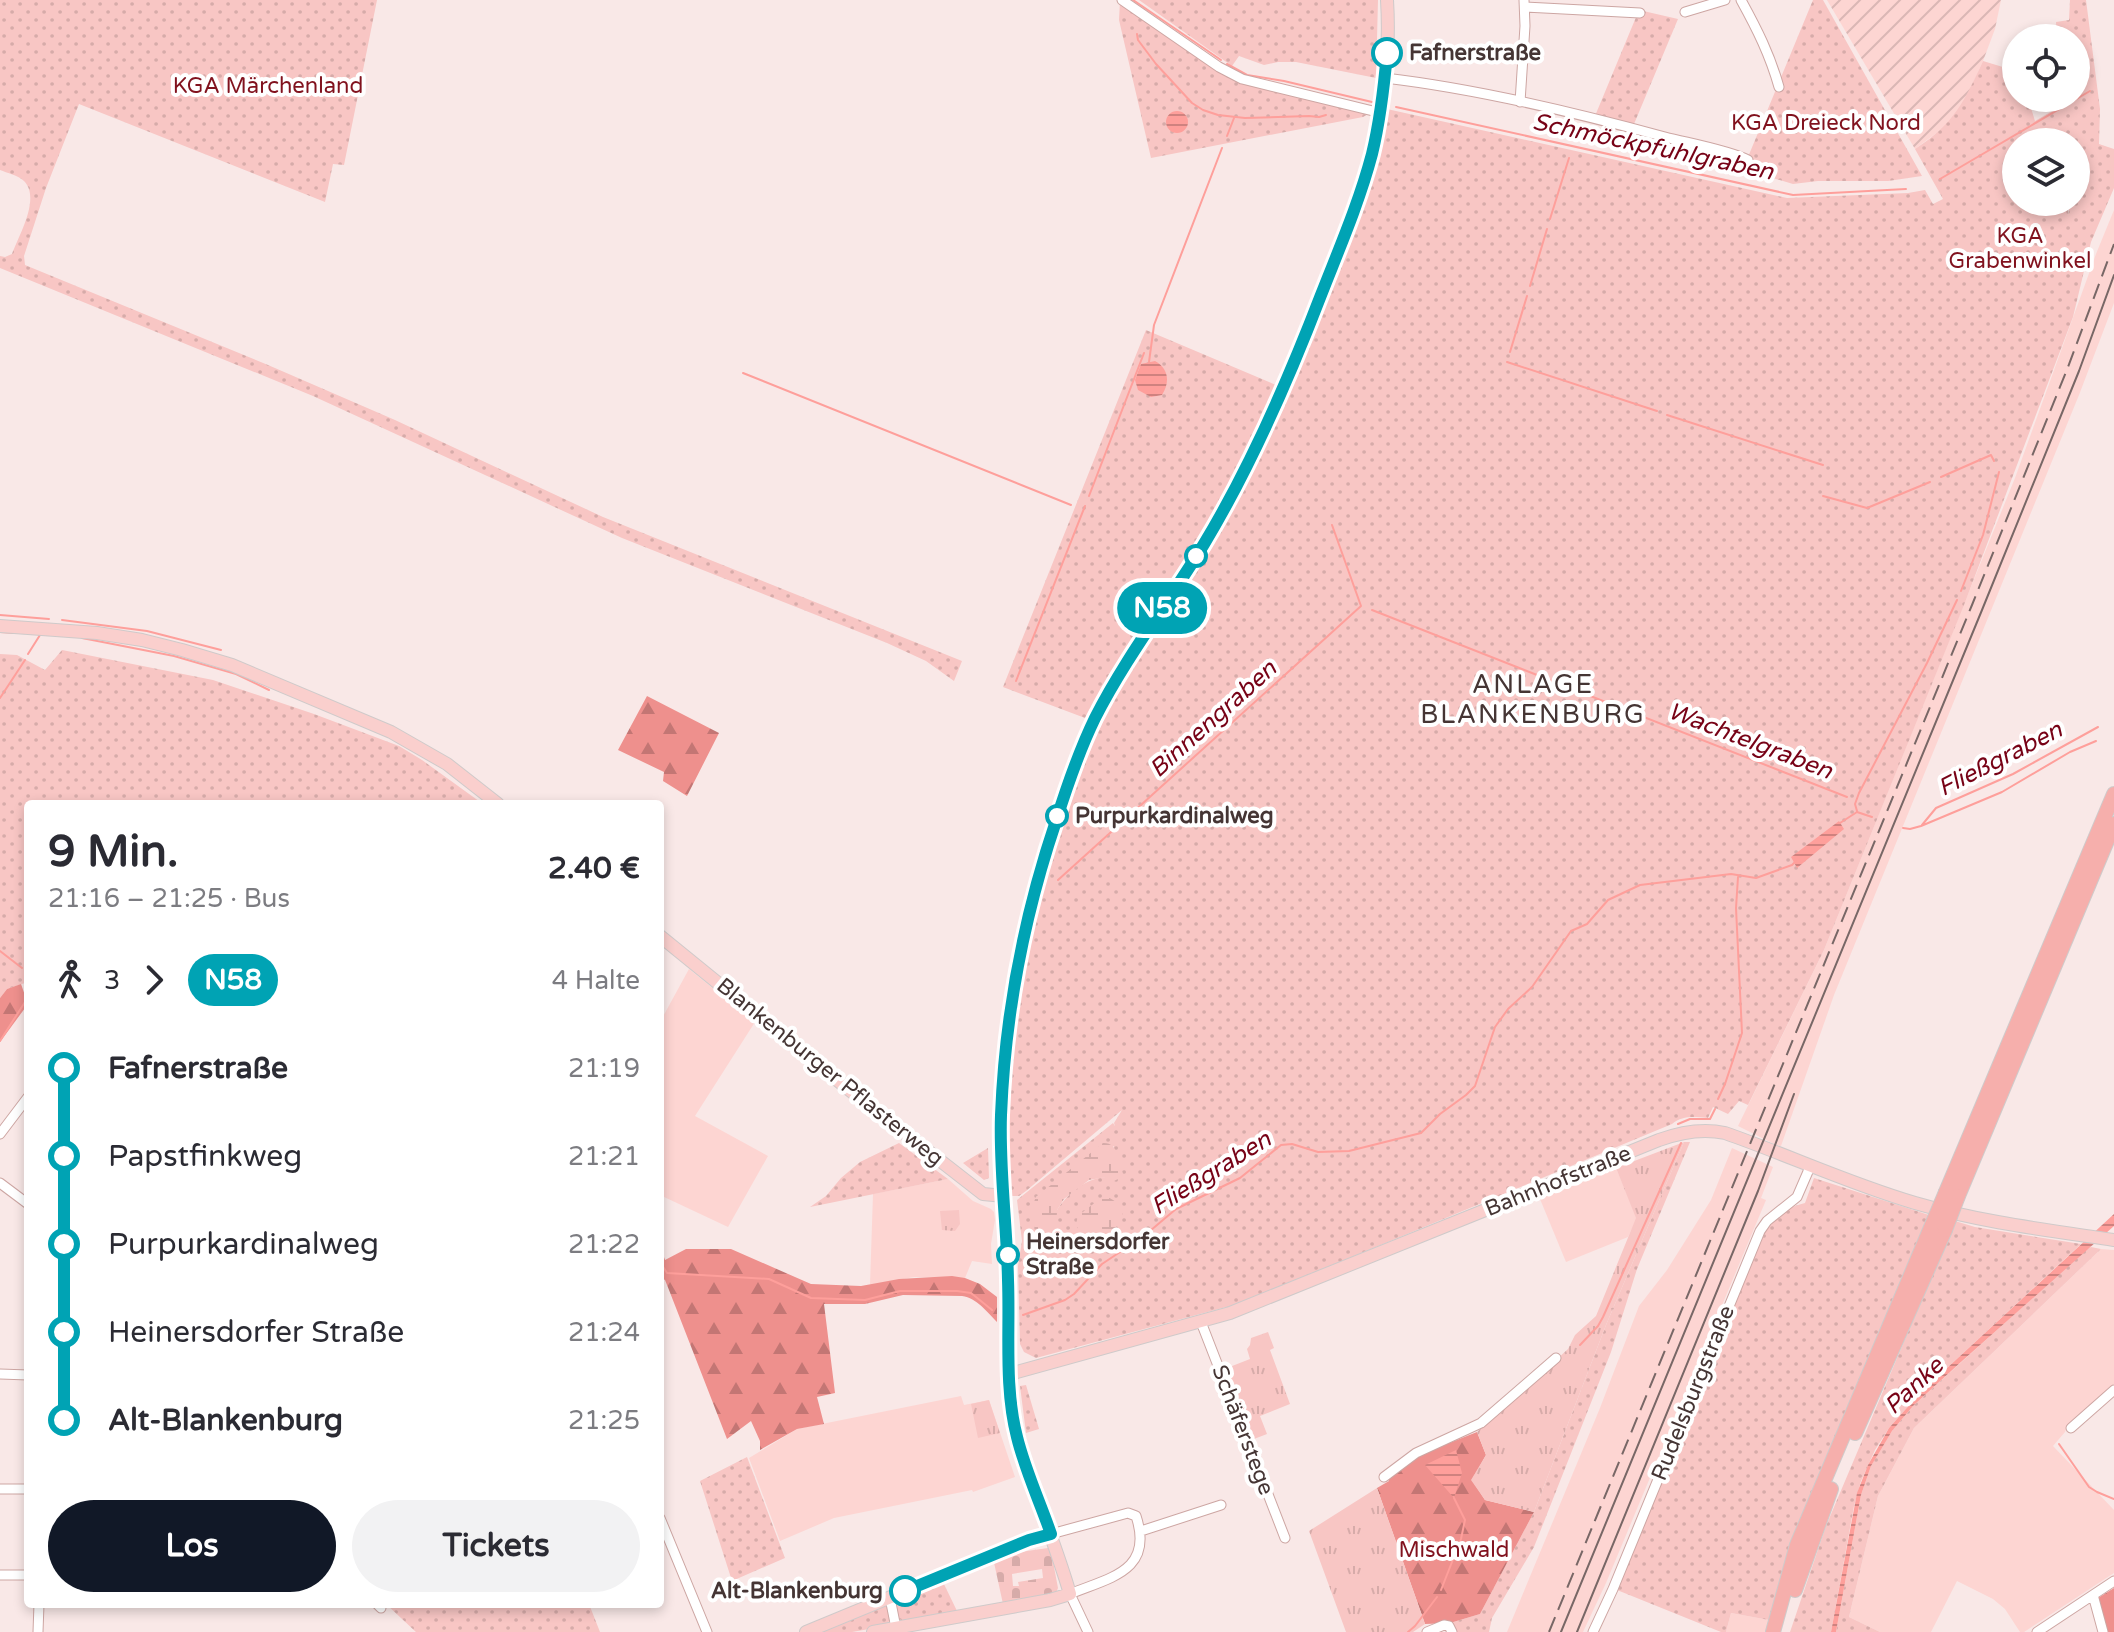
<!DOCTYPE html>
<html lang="de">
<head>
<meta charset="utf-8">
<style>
	:root { --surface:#fff; --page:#f2f2f3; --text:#2b2b33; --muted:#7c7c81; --accent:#111827 }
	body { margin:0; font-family:"Varela Round",sans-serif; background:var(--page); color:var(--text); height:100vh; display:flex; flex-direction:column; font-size:30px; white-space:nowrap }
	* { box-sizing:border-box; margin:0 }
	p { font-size:26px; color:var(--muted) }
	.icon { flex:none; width:44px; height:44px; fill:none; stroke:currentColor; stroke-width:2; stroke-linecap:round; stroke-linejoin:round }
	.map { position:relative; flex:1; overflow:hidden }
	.drawer { position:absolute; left:24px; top:800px; width:640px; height:808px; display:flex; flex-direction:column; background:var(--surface); border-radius:8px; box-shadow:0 4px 12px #0003 }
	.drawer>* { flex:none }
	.badge { padding:0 16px; border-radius:26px; font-size:28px; line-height:52px }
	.fabs { position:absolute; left:2002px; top:24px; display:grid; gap:16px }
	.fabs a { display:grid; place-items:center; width:88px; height:88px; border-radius:50%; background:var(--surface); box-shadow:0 4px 12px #0003; font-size:40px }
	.map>.badge { position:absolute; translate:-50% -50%; box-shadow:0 0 0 4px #fff }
	.legs { display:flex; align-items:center; gap:12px; height:88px; padding:0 24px; font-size:26px }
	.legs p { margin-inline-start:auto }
	.overview { display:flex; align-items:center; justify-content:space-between; height:136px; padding:0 24px }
	h1 { font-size:44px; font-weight:700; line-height:60px }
	.action { display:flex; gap:16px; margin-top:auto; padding:16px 24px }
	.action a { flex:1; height:92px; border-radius:48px; background:var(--accent); color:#fff; font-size:32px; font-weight:700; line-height:92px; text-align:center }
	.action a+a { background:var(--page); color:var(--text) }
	ul { padding:0 24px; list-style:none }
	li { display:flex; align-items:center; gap:28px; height:88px; font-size:30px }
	li i { display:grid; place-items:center; width:12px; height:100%; margin:0 10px; background:currentColor }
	li i::after { content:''; width:20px; height:20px; margin:-10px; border:6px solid; border-radius:50%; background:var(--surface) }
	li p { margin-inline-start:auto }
	li:first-child i { background:linear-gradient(#0000 50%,currentColor 0) }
	li:last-child i { background:linear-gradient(currentColor 50%,#0000 0) }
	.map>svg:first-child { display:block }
</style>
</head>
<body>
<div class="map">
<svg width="2114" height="1632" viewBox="0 0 2114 1632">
	<defs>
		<pattern id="industrial-furrows" width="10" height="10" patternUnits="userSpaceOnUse" patternTransform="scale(2)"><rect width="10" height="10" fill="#fdd5d2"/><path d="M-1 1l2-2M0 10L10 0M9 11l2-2" fill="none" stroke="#dab7b5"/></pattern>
		<pattern id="grass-dots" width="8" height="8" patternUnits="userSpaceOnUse" patternTransform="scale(2)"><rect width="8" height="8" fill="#f8c6c4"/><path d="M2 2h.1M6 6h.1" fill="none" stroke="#d6aba9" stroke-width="1.8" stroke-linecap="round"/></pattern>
		<pattern id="forest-firs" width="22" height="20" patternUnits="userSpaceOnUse" patternTransform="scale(2)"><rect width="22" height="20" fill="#ee908d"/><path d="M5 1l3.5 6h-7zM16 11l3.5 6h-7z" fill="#c37674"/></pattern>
		<pattern id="wetland-marsh" width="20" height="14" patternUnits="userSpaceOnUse" patternTransform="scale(2)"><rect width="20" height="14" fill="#f8c6c4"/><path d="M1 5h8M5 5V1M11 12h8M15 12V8" fill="none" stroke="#d6aba9"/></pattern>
		<pattern id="cemetery-stones" width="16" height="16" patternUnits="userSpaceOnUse" patternTransform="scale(2)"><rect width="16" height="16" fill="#f8c6c4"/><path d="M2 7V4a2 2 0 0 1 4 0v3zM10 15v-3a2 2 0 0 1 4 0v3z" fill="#d6aba9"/></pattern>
		<pattern id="park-tufts" width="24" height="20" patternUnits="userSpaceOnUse" patternTransform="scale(2)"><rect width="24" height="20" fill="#f8c6c4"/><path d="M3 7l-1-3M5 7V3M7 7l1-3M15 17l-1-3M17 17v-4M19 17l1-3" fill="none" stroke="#d6aba9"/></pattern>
		<pattern id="water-rules" width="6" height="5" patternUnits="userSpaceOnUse" patternTransform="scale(2)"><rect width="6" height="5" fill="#fe9f9b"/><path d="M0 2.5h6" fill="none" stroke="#cf827f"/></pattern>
	</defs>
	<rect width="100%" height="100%" fill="#f9e8e7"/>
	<!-- built -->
	<path fill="#fdd5d2" d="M2114 210V303L2079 395 1834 995 1781 1146 1776 1145 1738 1126 1824 950 2015 478 2096 254Z
		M689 969 755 1022 695 1116 768 1156 728 1227 662 1196 660 1191V1022Z
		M1732 1148 1773 1167 1761 1198 1766 1200 1606 1583 1583 1632H1507L1600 1408 1639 1306 1667 1270 1711 1200Z
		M1616 1168 1637 1218 1628 1237 1566 1262 1540 1199Z
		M948 1179 973 1201 991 1209 994 1212 995 1220 991 1244 992 1264 972 1261 965 1278 914 1277 870 1285 873 1194Z
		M2101 1249 2114 1250V1384L2067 1426 2065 1432 2053 1446 2114 1510V1573L2024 1632H2020L2005 1609 1993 1599 1957 1581 1931 1632H1880L1849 1617 1878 1496 1914 1428Z
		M961 1396 964 1405 989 1400 1015 1477 973 1492 972 1490 834 1518 780 1541 749 1458 797 1429Z
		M1731 1613 1769 1620 1766 1632H1726Z"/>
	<!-- industrial -->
	<path fill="url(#industrial-furrows)" d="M1827 0H2001L1995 29 1983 61 1965 101 1946 126 1915 149Z"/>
	<!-- grass -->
	<path fill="url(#grass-dots)" fill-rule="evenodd" d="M0 0H377L344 165 333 164 325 202 79 104 46 188 24 256 25 265 268 365 395 420 603 517 962 661 954 681 926 661 887 643 622 538 313 396 0 268V256L5 257 12 254C19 235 41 198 24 181 18 175 7 173 0 170Z
		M1139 0H1378L1376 78 1296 62H1278L1264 65 1239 56 1232 66Z
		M1813 0H1823L1922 176 1888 181H1818L1793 184 1739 168 1748 157Z
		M2070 0H2086L2100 109 2099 144 2114 149V188L2091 242 2073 317 1964 605 1824 950 1748 1105 1739 1101 1728 1114 1713 1107 1708 1118C1694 1117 1683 1115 1672 1124L1241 1303 1036 1358 1024 1352 1020 1344 1018 1266 1022 1241 1017 1200 1113 1123 1115 1126 1114 1123 1122 1110 1026 1191 1019 1196H1004L1001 1142 1031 901 1093 721 1003 687 1146 330 1283 388 1299 352 1381 111 1387 109 1787 198 1908 193 1925 190 1933 204 1943 199 1915 149C1954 124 1964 102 1983 61L2016 71V98H2028L2035 121 2064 104 2063 98H2076V38H2057L2056 22 2069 20ZM2016 142H2076V202H2070L2068 215V202H2016ZM1114 1146 1106 1177C1086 1178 1068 1193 1057 1210L1036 1197Z
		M1120 1 1224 75 1370 113 1363 117 1151 158 1119 20Z
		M1639 10 1678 19 1634 124 1595 116Z
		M62 650 213 680 314 714 399 746 422 760 483 804H28V982L7 989 0 998V654L17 655 45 670Z
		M1684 1142H1690L1637 1269 1611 1352 1534 1547 1492 1618 1489 1632H1456L1450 1623 1480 1614 1534 1512 1606 1325Z
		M899 1143 948 1179 810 1207 826 1196 841 1178 860 1162Z
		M988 1148 989 1178 984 1180 963 1163Z
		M1814 1178 1929 1215 1769 1620 1731 1613 1726 1632H1721L1617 1590 1765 1232C1778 1216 1785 1208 1805 1203Z
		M1955 1221 1975 1227 2081 1244 1920 1393 1889 1428 1875 1450 1861 1481 1854 1506 1831 1632H1790L1826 1526Z
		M2091 1247 2101 1249 1914 1428 1878 1496 1849 1617 1880 1632H1836L1861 1495 1871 1466 1881 1448 1892 1431 1913 1406 2084 1251Z
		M1026 1385 1039 1429 1026 1433 1020 1386Z
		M747 1457 785 1558 732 1581 700 1481Z
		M942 1580 957 1611 902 1621 897 1617 895 1602 898 1597Z
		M386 1604H589L600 1632H416Z
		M886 1605 891 1618 886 1626 852 1632H813Z"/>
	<!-- forest -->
	<path fill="url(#forest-firs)" d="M647 696 719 733 687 796 663 781 664 772 618 750Z
		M21 984 28 1004 0 1042V998L7 989Z
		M660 1245 665 1260 686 1249H731L811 1284 861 1286 899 1279 952 1276 965 1278 980 1284 997 1297V1322C987 1312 977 1298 962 1296L903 1295 865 1304H824L835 1393 817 1397 824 1424 797 1429 760 1450V1441L751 1421 727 1439 669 1290 665 1280 660 1277Z
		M1477 1432 1486 1455 1472 1480 1485 1500 1534 1512 1480 1614 1450 1623 1425 1624 1377 1488 1389 1481 1388 1477 1419 1455Z
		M2114 1588V1632H2108L2098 1598Z"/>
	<!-- wetland -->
	<path fill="url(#wetland-marsh)" d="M1103 1143C1118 1142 1119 1162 1123 1174L1120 1178 1112 1182 1106 1177 1089 1180 1064 1199 1057 1210 1056 1237 1049 1253 1043 1254C1038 1238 1028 1213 1036 1197Z
		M1107 1197C1141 1211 1111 1239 1088 1241 1080 1235 1073 1224 1079 1215L1101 1198Z"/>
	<!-- cemetery -->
	<path fill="url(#cemetery-stones)" fill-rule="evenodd" d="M1048 1548 1051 1551 1058 1588 1056 1593 1003 1604 993 1558 1027 1551ZM1042 1569 1043 1578 1018 1582 1019 1586H1013L1012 1574Z"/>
	<!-- park -->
	<path fill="url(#park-tufts)" d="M1684 1142 1606 1325 1534 1512 1485 1500 1471 1480 1486 1455 1477 1432 1568 1349 1575 1335 1596 1316 1636 1218 1616 1168Z
		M959 1210 960 1224 955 1231 942 1230 940 1211Z
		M1268 1332 1274 1348 1270 1350 1290 1404 1260 1416 1267 1434 1254 1439 1227 1368 1250 1359 1247 1349 1250 1345 1251 1338Z
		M989 1400 1000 1433 978 1438 971 1404Z
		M1377 1488 1425 1624 1413 1632H1346L1309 1531Z"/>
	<!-- water -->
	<path fill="url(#water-rules)" d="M1166 122a11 11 0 1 1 22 0a11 11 0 1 1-22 0Z
		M1155 361C1169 369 1170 382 1162 395L1151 397 1138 390 1135 380 1141 364Z
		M1839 821 1844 829 1797 868 1791 857Z
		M2114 1214V1226L1961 1362 1913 1406 1892 1431 1871 1466 1861 1495 1836 1632H1831L1857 1493 1868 1465 1889 1428 1920 1393Z
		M1456 1450 1462 1473 1454 1498 1425 1465Z"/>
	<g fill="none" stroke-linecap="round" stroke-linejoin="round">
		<!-- stream -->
		<path stroke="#fe9f9b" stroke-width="2" d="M1133 0 1221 60
			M1137 34 1138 40 1156 64 1192 103 1203 110 1218 115 1245 118 1309 116 1319 117 1326 115
			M1227 64 1247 75 1284 81 1372 102
			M1396 107 1793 195 1906 189
			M1227 136 1234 118
			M1940 179 2090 91
			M1550 219 1569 158
			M1530 286 1547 229
			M1510 352 1527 296
			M1149 362 1154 325 1222 148
			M1507 362 1657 411
			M743 373 1071 505
			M1667 415 1823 465
			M1941 477 1991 455 1994 461
			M1089 496 1144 353
			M1823 496 1867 508 1930 482
			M1961 591 1983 535 1999 472
			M1372 610 1847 797
			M0 615 49 619
			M62 620 147 631 221 650
			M0 632 15 633
			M82 638 174 656 236 674 269 690
			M28 654 40 635
			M1016 681 1085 506
			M0 698 25 660
			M1857 811 1855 804 1859 793 1927 663 1957 600
			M1840 823 1857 812 1872 817
			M1922 825 1936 808 2013 774 2098 727
			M1903 828 1910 829 1921 826 2002 792 2070 752 2096 741
			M1058 880 1361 606 1332 525
			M0 951 22 968
			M0 1041 25 1002
			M1718 1099 1725 1084 1742 1033 1736 908 1738 877
			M1678 1124 1690 1119H1710L1715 1109
			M660 1262 667 1273 769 1279 811 1298 865 1300 900 1291H957L971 1293 992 1310
			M1023 1315 1065 1300 1074 1294 1102 1264 1144 1236 1176 1209 1240 1178 1281 1145 1292 1144 1318 1152 1349 1151 1421 1133 1440 1114 1466 1095 1475 1086 1495 1027 1508 1009 1532 987 1571 931 1587 924 1608 900 1640 885 1731 874 1756 878 1792 865 1796 861
			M1580 1345 1598 1326 1603 1317 1681 1143
			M2059 1444 2089 1487 2097 1492 2114 1499
			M1441 1590 1461 1539 1465 1520 1454 1498
			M1408 1632 1415 1626 1437 1597"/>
		<!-- minor casing -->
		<g stroke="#cda6a3" stroke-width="11">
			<path id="minor" d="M1122 0 1219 67 1242 79 1373 111H1381
				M1741 0C1757 29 1770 55 1779 87
				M1525 7 1640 13
				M1685 12 1725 0
				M1385 78C1479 89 1574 112 1665 137 1688 143 1728 150 1748 160
				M1520 102 1525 26 1524 0
				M0 1134 28 1097
				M0 1183 28 1204
				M1201 1322 1285 1538
				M0 1374 28 1375
				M2071 1428 2114 1390
				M1384 1477 1416 1453 1481 1423 1556 1358
				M0 1489H28
				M660 1518 707 1632
				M1141 1531 1221 1505
				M1051 1534 1128 1513 1136 1516C1154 1571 1111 1577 1070 1594L1088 1632
				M0 1575H28
				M2093 1595 2103 1632
				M890 1598 896 1628
				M377 1604 381 1608
				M38 1632 39 1604
				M1427 1632 1444 1625 1449 1626 1452 1632
				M1593 1632 1613 1589 1760 1231 1767 1221 1797 1197 1810 1167
				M2037 1632 2114 1581"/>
		</g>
		<!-- major casing -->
		<g stroke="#cfcaca" stroke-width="14">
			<path id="major" d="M0 626 97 633 142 640 182 650 232 665 391 732 447 764 498 804
				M660 936 847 1088 983 1194 1004 1196
				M1010 1374 1230 1313 1659 1140C1681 1132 1702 1128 1725 1133 1788 1155 1850 1184 1915 1203 1980 1222 2047 1230 2114 1240
				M806 1632 1029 1540 1051 1534
				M873 1632 1050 1600 1070 1594C1052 1531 1022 1470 1012 1404 1008 1360 1010 1315 1008 1270 1006 1220 1000 1171 1001 1121 1002 1094 1005 1066 1008 1039 1019 940 1042 842 1081 750 1113 675 1161 615 1203 545 1250 467 1288 381 1321 296 1360 195 1394 111 1387 0"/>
		</g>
		<!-- highway casing -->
		<g stroke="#cfcaca" stroke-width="16">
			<path id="highway" d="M1946 1192 2114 794
				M1958 1196 2114 824
				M1855 1433 1945 1230
				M1795 1590 1831 1489
				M1773 1632 1797 1545 1932 1225"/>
		</g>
		<!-- minor -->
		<use href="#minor" stroke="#fff" stroke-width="9"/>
		<!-- major -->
		<use href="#major" stroke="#facfcd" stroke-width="12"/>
		<!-- highway -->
		<use href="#highway" stroke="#f6afac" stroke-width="14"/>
		<!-- tram -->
		<path stroke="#786766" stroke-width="2" d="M1561 1632 1982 610 2079 371 2114 275
			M1577 1632 1758 1191 1794 1094"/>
		<!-- rail -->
		<path stroke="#786766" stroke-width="2" stroke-dasharray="16 8" stroke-linecap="butt" d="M1549 1632 1972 605 2068 367 2114 244"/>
		<!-- highway-bridge casing -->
		<g stroke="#cfcaca" stroke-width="16" stroke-linecap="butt">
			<path id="highway-bridge" d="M1932 1225 1946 1192
				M1945 1230 1958 1196"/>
		</g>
		<!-- highway-bridge -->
		<use href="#highway-bridge" stroke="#f6afac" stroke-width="14"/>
	</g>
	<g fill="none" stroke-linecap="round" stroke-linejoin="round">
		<!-- line-1 casing -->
		<g stroke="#fff" stroke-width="18">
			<path id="line-1" d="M905 1591 1029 1540 1051 1534C1040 1502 1025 1470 1017 1437 1004 1387 1010 1331 1008 1280 1007 1225 999 1170 1001 1115 1005 1014 1024 916 1056 821 1067 786 1079 751 1095 718 1126 657 1168 603 1204 544 1251 466 1288 381 1321 295 1339 249 1359 203 1372 154 1380 121 1384 87 1387 53"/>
		</g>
		<!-- line-1 -->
		<use href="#line-1" stroke="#00a3b4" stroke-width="12"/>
	</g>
	<!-- markers -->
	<g fill="#fff" stroke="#00a3b4" stroke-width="4">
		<circle cx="1387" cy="53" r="14"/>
		<circle cx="1196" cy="556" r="10"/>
		<circle cx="1057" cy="816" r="10"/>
		<circle cx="1008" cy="1255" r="10"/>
		<circle cx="905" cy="1591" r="14"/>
	</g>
	<g text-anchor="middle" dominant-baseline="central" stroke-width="8" stroke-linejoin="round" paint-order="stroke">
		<!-- stop labels -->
		<g font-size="22" font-weight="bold" fill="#453534" stroke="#fff" text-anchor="start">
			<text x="1409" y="53">Fafnerstraße</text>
			<text x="1075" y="816">Purpurkardinalweg</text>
			<text x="1026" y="1242">Heinersdorfer<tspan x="1026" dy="25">Straße</tspan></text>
			<text x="883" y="1591" text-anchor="end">Alt-Blankenburg</text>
		</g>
		<!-- park labels -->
		<g font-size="22" fill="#81121e" stroke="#fff">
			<text x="268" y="86">KGA Märchenland</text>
			<text x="1826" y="123">KGA Dreieck Nord</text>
			<text x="2020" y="236">KGA<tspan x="2020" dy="25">Grabenwinkel</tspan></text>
			<text x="1454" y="1550">Mischwald</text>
		</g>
		<!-- street labels -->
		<g font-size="22" fill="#453534" stroke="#fff">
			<text transform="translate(830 1072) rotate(39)">Blankenburger Pflasterweg</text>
			<text transform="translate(1558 1181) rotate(-22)">Bahnhofstraße</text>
			<text transform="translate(1693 1393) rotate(-68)">Rudelsburgstraße</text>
			<text transform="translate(1243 1430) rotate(69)">Schäferstege</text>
		</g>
		<!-- water labels -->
		<g font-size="24" font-style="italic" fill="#770216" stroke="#fff">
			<text transform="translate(1653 147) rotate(12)">Schmöckpfuhlgraben</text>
			<text transform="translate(1213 719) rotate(-42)">Binnengraben</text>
			<text transform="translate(1750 741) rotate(21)">Wachtelgraben</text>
			<text transform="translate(2000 759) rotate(-27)">Fließgraben</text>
			<text transform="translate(1211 1173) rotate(-32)">Fließgraben</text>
			<text transform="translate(1914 1386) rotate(-43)">Panke</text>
		</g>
		<!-- quarter labels -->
		<g font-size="26" letter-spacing="2" fill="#453534" stroke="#fff">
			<text x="1533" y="684">ANLAGE<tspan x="1533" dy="30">BLANKENBURG</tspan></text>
		</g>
	</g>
</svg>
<div class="fabs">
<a><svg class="icon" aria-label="locate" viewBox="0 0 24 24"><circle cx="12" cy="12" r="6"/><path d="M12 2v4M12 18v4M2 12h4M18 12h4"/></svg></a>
<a><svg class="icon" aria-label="layers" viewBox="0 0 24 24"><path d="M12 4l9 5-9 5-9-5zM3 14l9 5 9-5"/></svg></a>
</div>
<b class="badge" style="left:1162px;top:608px;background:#00a3b4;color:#fff">N58</b>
<section class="drawer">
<div class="overview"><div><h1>9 Min.</h1><p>21:16 – 21:25 · Bus</p></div><b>2.40 €</b></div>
<div class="legs"><svg class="icon" aria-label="walk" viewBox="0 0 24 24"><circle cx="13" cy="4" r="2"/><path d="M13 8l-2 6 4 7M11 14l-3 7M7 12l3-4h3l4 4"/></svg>3<svg class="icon" aria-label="forward" viewBox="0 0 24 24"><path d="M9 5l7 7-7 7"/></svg><b class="badge" style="background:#00a3b4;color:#fff">N58</b><p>4 Halte</p></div>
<ul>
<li><i style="color:#00a3b4"></i><b>Fafnerstraße</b><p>21:19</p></li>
<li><i style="color:#00a3b4"></i><span>Papstfinkweg</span><p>21:21</p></li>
<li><i style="color:#00a3b4"></i><span>Purpurkardinalweg</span><p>21:22</p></li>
<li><i style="color:#00a3b4"></i><span>Heinersdorfer Straße</span><p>21:24</p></li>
<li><i style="color:#00a3b4"></i><b>Alt-Blankenburg</b><p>21:25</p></li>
</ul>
<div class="action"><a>Los</a><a>Tickets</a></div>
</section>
</div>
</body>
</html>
